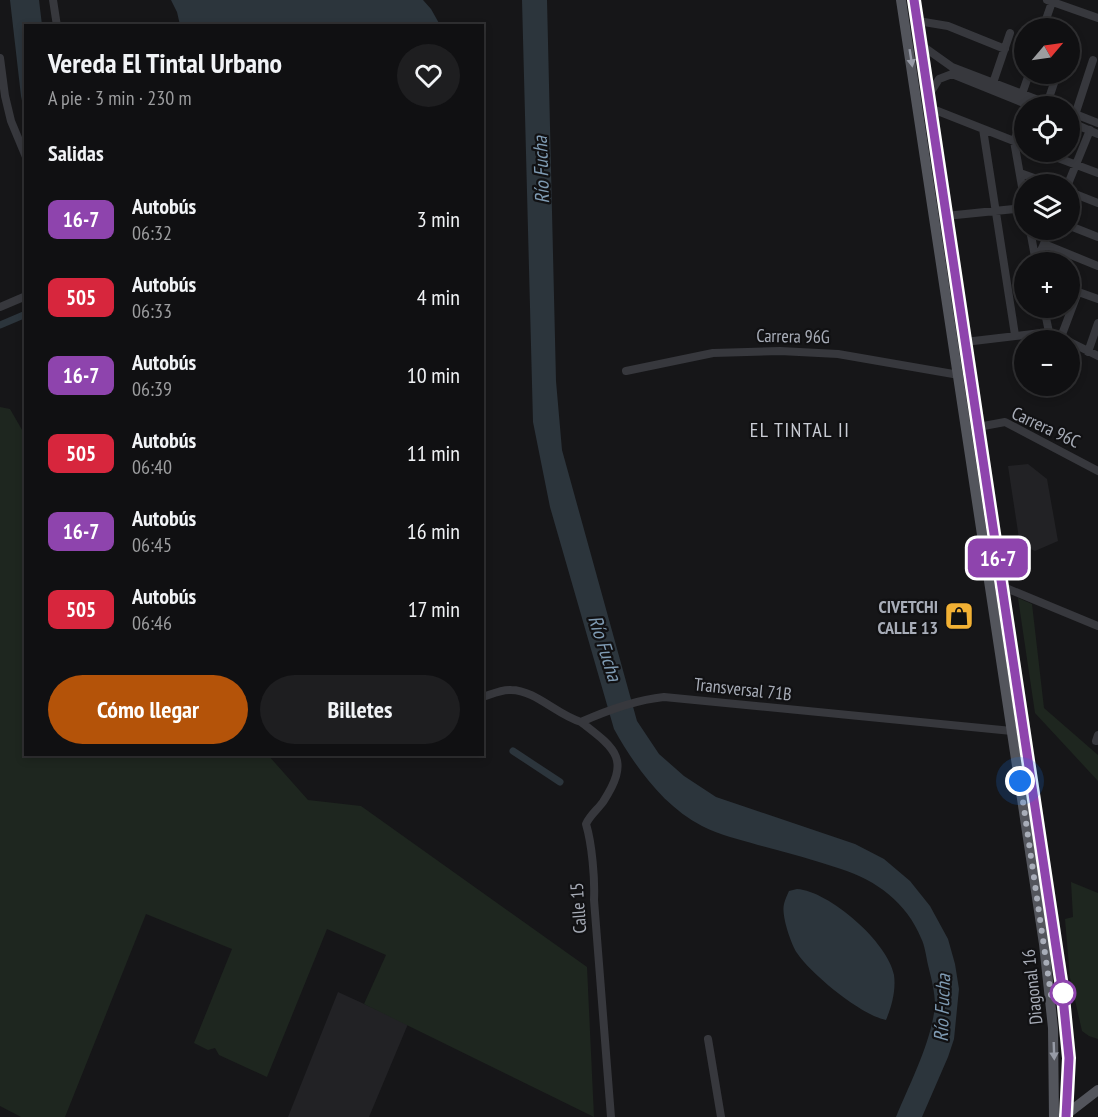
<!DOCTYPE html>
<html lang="es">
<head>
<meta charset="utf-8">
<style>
	:root { --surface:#101012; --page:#1e1e20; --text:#f1f3f6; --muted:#9c9d9f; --line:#303032; --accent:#b45309 }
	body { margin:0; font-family:"PT Sans Narrow",sans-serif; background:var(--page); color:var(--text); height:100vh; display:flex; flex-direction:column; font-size:22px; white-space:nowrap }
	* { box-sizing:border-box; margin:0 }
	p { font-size:20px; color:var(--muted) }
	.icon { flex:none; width:33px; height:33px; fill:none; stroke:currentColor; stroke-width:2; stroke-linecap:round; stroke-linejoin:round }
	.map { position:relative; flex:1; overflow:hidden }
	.details { position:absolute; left:24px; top:24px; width:460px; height:732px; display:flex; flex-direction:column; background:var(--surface); border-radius:0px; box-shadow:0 3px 9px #0003,0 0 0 2px var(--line) }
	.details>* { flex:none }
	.badge { padding:0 12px; border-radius:9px; font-size:21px; line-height:39px }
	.needle { width:39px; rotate:61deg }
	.buttons { position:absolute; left:1014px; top:18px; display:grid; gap:12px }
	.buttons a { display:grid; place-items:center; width:66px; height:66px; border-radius:50%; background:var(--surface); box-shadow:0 3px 9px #0003,0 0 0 2px var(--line); font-size:30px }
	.you { position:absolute; width:30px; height:30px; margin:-15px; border:4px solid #fff; border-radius:50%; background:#1a73e8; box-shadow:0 0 0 9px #1a73e833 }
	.map>.badge { position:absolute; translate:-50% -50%; box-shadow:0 0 0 3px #fff }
	h2 { padding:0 24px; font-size:22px; line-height:54px }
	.round { display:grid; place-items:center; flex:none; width:63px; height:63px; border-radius:32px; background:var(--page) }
	.overview { display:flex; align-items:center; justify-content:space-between; height:102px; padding:0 24px }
	h1 { font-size:28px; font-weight:600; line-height:45px }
	.primary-button { display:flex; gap:12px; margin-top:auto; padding:12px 24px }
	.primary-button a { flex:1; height:69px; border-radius:36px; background:var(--accent); color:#fff; font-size:24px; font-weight:600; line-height:69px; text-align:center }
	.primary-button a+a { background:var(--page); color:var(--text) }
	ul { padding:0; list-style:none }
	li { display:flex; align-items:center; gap:18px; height:78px; padding:0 24px }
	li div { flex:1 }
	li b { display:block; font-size:22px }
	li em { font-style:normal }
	li .badge { min-width:66px; font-weight:700; text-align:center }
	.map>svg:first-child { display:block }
</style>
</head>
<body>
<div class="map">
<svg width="1098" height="1117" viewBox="0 0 1098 1117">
	<rect width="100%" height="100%" fill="#161618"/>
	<!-- built -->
	<path fill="#222225" d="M1028 464 1047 479 1058 541 1035 551 1020 545 1008 466Z
		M338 992 408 1024 369 1117H288Z"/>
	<!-- green -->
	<path fill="#1e261f" d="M0 407 10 409 25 435 26 754 268 755 308 800 361 806 587 967 594 1117 364 1004 386 955 327 929 267 1077 219 1055 215 1048 208 1050 194 1043 232 949 146 914 65 1117H21L0 1106Z
		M1018 598 1032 604 1044 708 1098 755V781L1035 713Z
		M1071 882 1098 893V1039L1089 1036 1082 1031 1070 978 1065 919 1073 917Z"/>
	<!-- water -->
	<path fill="#2c353c" d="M10 0H39L42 25 26 26 25 115 21 96Z
		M171 0H423L431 9 440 25H180L177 12Z
		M522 0H547L556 381 562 450 637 721 659 754 684 776 716 797 855 844 884 859 910 881 930 906 948 939 955 964 959 989 954 1039 948 1057 922 1117H896C910 1083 932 1041 935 1005 935 992 931 977 928 965 926 956 925 946 921 938 907 903 876 880 841 869 814 860 785 852 758 845 738 839 720 835 702 826 663 806 634 765 614 729L550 507 533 422Z
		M797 889C829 891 888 942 894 975 896 990 892 1006 886 1020 861 1015 812 975 797 953 791 944 781 915 784 904 785 900 787 895 789 891Z"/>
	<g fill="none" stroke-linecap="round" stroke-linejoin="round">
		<!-- canal -->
		<path stroke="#2c353c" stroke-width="7" d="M0 325 26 314
			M513 751 560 782"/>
		<!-- minor -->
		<path stroke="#37383d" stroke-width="8" d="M53 0 57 26
			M1047 0 1098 18
			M918 21 948 26 1005 49
			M1043 28 1052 2
			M921 45 952 67 1054 106
			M0 58 5 96 11 121 26 157
			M993 83 1010 33
			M1022 94 1029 74
			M929 95 939 79 952 74 1031 106
			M1047 104 1057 74
			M930 108 1024 145
			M1070 112 1098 123
			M1075 115 1093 60
			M1024 116 1014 141 1024 198
			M1070 122 1098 134
			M983 129 1015 335
			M1042 152 1098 173
			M1020 173 1051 184
			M1068 184 1090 130
			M1070 192 1098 203
			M946 216 1024 208
			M1070 226 1098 237
			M1030 230 1036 262
			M1044 244 1098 266
			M1036 262 1050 230
			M1070 289 1098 299
			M0 307 26 296
			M1044 308 1049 332
			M1061 337 1078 292
			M965 342 1049 332
			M1070 342 1098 356
			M1088 352 1098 323
			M626 371 713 353 780 351 838 354 959 375
			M978 427 1005 422 1098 471
			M1001 586 1098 626
			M483 697C492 694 502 689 511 690 535 690 557 715 581 722 608 710 635 700 664 697L1012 731
			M581 722C616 749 631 759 603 802 598 809 590 815 586 824 592 844 595 879 594 900L611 1117
			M1096 741 1098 735
			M708 1039 721 1117"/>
		<!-- major -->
		<path stroke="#53555c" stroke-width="10" d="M901 0 1044 944 1053 1028 1054 1117
			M915 0 1062 987 1069 1058 1066 1117
			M1063 1117 1098 1090"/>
	</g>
	<!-- one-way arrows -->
	<defs><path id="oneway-solid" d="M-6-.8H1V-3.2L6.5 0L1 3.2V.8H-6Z" transform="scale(1.5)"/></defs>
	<g fill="#979ba6">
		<use href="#oneway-solid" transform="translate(911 58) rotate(81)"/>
		<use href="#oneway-solid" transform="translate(1054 1051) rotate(88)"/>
	</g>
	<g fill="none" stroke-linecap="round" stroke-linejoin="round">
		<!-- line casing -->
		<g stroke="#fff" stroke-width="14">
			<path id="line" d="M914 0 1062 987 1069 1058 1066 1117"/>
		</g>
		<!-- line -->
		<use href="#line" stroke="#8e44ad" stroke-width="9"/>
		<!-- walk -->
		<path stroke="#a8adb8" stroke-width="6" stroke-dasharray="0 10.8" d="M1020 781 1051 995 1063 993"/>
	</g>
	<!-- icons -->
	<defs>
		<g id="shop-square" transform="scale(1.5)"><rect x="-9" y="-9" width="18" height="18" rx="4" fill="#f2b134" stroke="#111113"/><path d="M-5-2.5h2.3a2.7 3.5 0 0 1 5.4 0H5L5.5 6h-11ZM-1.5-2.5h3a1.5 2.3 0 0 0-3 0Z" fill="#111"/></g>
	</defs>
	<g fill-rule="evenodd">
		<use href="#shop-square" x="959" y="616"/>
	</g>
	<!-- markers -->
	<circle fill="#fff" stroke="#8e44ad" stroke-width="3" cx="1063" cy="993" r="12"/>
	<g text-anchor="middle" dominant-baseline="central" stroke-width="4.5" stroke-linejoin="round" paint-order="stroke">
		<!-- street labels -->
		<g font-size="18" fill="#a8adb8" stroke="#111113">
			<text transform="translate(793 336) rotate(1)">Carrera 96G</text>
			<text transform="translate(1046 427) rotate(25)">Carrera 96C</text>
			<text transform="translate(743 689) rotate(6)">Transversal 71B</text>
			<text transform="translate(578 908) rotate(-94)">Calle 15</text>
			<text transform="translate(1032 987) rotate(-96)">Diagonal 16</text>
		</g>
		<!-- poi labels -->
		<g font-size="18" font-weight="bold" fill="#a8adb8" stroke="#111113" text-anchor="end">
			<text x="938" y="606">CIVETCHI<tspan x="938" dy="21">CALLE 13</tspan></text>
		</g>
		<!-- water labels -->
		<g font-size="20" font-style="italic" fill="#7f9bb3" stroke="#111113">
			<text transform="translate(541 170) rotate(-92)">Río Fucha</text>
			<text transform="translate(605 648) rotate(72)">Río Fucha</text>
			<text transform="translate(942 1008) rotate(-88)">Río Fucha</text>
		</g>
		<!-- neighbourhood labels -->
		<g font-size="20" letter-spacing="1.5" fill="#c9ccd4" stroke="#111113">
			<text x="800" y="430">EL TINTAL II</text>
		</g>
	</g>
</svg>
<div class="buttons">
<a><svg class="needle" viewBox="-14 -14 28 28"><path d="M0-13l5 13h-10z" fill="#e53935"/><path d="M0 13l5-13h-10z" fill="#9c9d9f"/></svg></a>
<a><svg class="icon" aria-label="locate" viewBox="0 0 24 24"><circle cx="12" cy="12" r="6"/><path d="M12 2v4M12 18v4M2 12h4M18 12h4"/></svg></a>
<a><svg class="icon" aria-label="layers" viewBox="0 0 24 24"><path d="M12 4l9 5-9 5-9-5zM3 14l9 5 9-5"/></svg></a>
<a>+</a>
<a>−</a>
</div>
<div class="you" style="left:1020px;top:781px"></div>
<b class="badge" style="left:998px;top:558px;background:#8e44ad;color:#fff">16-7</b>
<section class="details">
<div class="overview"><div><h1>Vereda El Tintal Urbano</h1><p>A pie · 3 min · 230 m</p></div><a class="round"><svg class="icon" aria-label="heart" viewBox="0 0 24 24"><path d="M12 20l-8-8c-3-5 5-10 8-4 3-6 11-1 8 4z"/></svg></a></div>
<h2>Salidas</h2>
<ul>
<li><span class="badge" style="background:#8e44ad;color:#fff">16-7</span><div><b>Autobús</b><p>06:32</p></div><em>3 min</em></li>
<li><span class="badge" style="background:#d7263d;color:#fff">505</span><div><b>Autobús</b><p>06:33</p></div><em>4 min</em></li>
<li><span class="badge" style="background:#8e44ad;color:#fff">16-7</span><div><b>Autobús</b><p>06:39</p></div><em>10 min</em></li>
<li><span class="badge" style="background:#d7263d;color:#fff">505</span><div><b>Autobús</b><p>06:40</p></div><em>11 min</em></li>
<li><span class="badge" style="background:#8e44ad;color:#fff">16-7</span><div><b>Autobús</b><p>06:45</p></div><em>16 min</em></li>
<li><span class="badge" style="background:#d7263d;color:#fff">505</span><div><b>Autobús</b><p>06:46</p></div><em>17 min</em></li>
</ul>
<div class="primary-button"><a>Cómo llegar</a><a>Billetes</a></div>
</section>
</div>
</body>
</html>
